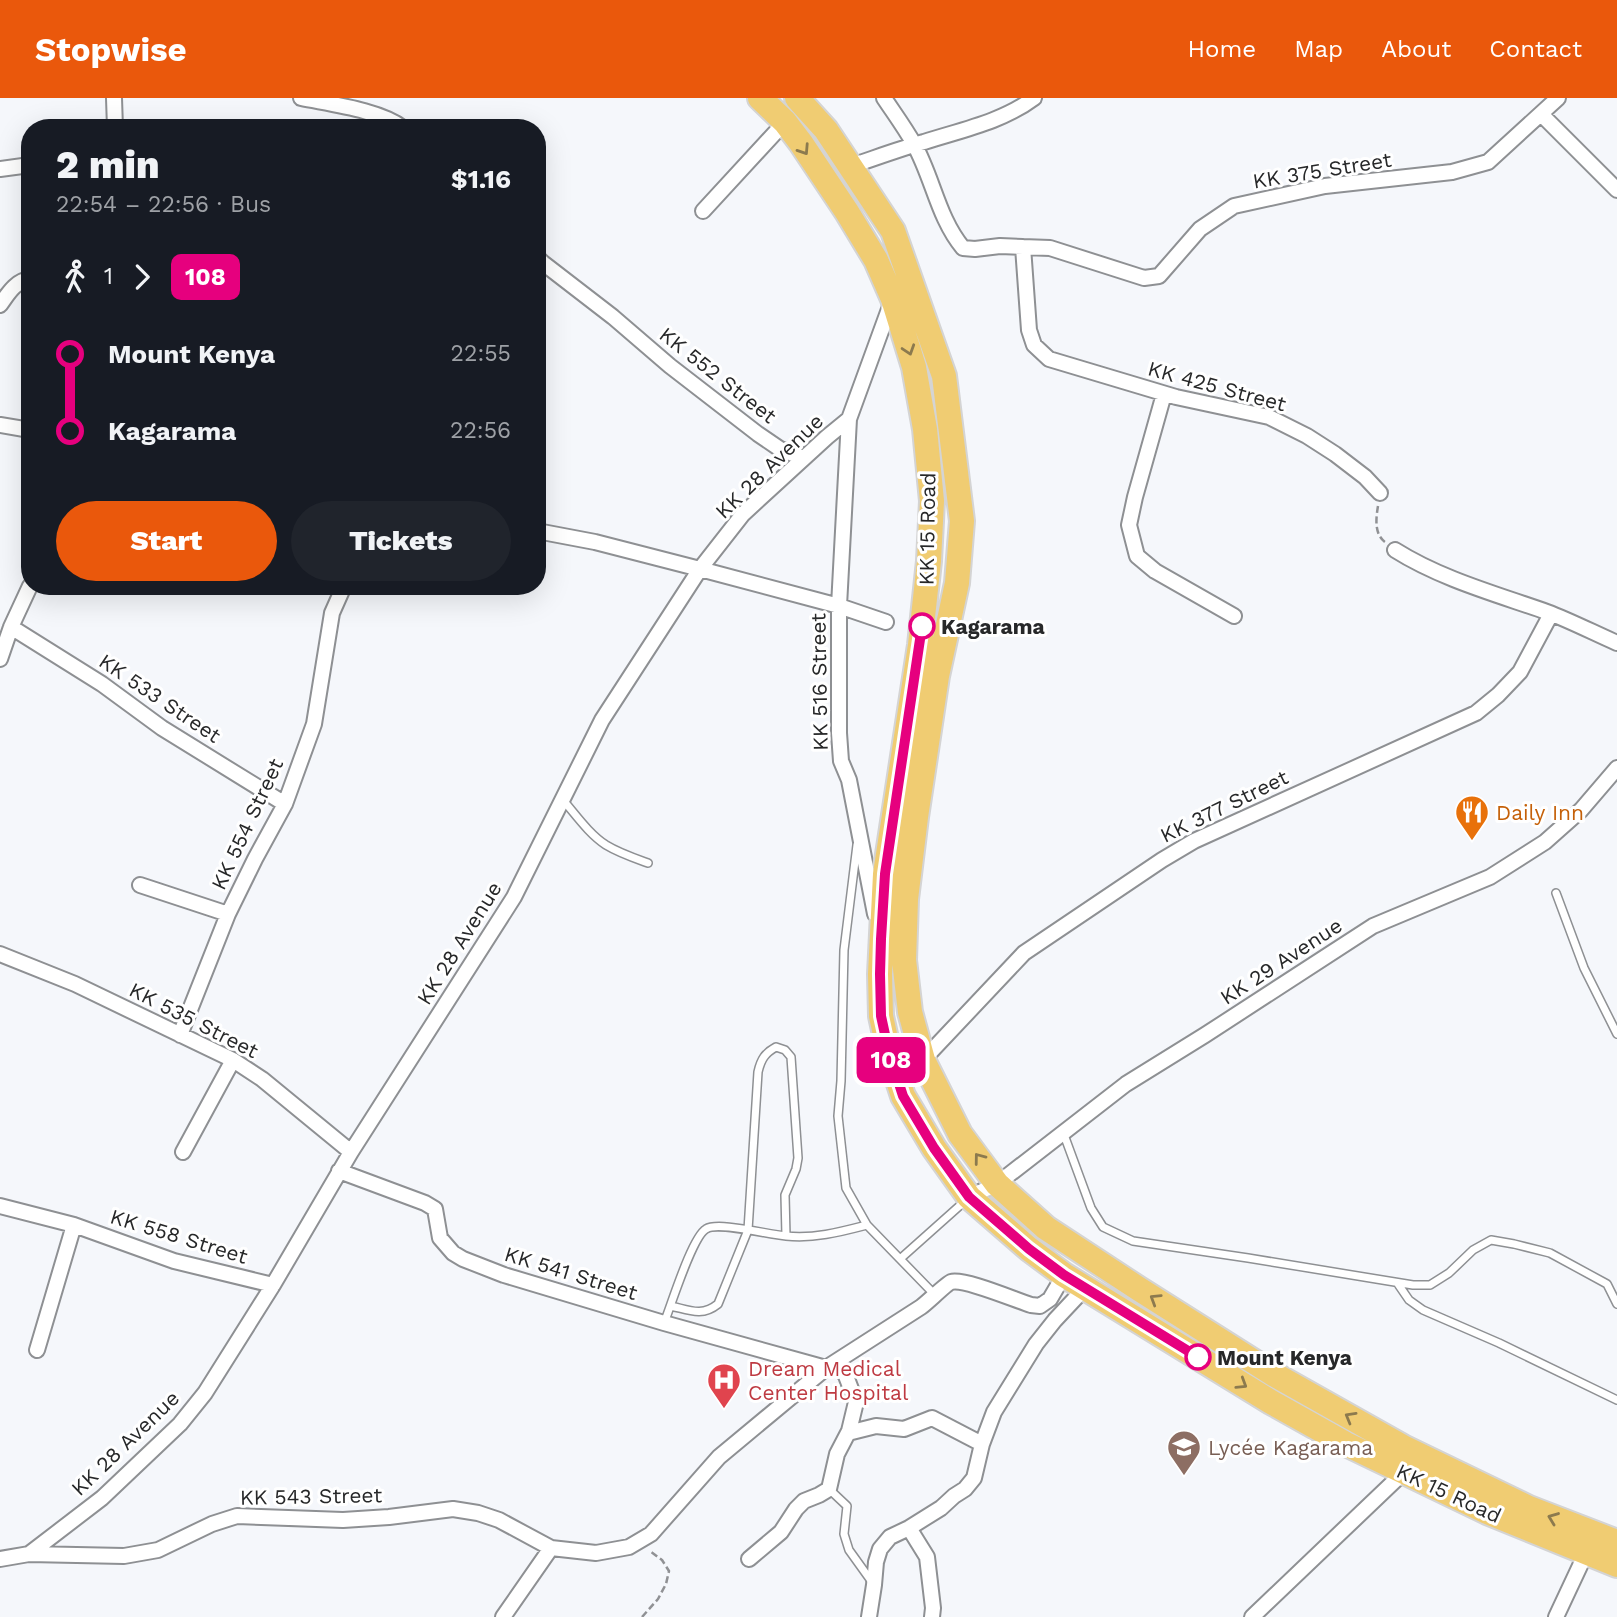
<!DOCTYPE html>
<html lang="en">
<head>
<meta charset="utf-8">
<style>
	:root { --surface:#171b24; --page:#20242c; --text:#f1f3f6; --muted:#9ea1a6; --accent:#ea580c }
	body { margin:0; font-family:"Work Sans",sans-serif; background:var(--page); color:var(--text); height:100vh; display:flex; flex-direction:column; font-size:26px; white-space:nowrap }
	* { box-sizing:border-box; margin:0 }
	p { font-size:23px; color:var(--muted) }
	.icon { flex:none; width:38px; height:38px; fill:none; stroke:currentColor; stroke-width:2; stroke-linecap:round; stroke-linejoin:round }
	.map { position:relative; flex:1; overflow:hidden }
	.panel { position:absolute; left:21px; top:21px; width:525px; height:476px; display:flex; flex-direction:column; background:var(--surface); border-radius:28px; box-shadow:0 7px 28px #0002 }
	.panel>* { flex:none }
	.badge { padding:0 14px; border-radius:10px; font-size:24px; line-height:46px }
	.map>.badge { position:absolute; translate:-50% -50%; box-shadow:0 0 0 4px #fff }
	.legs { display:flex; align-items:center; gap:10px; height:77px; padding:0 35px; font-size:23px }
	.legs p { margin-inline-start:auto }
	.overview { display:flex; align-items:center; justify-content:space-between; height:119px; padding:0 35px }
	h1 { font-size:38px; font-weight:800; line-height:52px }
	.primary-button { display:flex; gap:14px; margin-top:auto; padding:14px 35px }
	.primary-button a { flex:1; height:80px; border-radius:42px; background:var(--accent); color:#fff; font-size:28px; font-weight:800; line-height:80px; text-align:center }
	.primary-button a+a { background:var(--page); color:var(--text) }
	ul { padding:0 35px; list-style:none }
	li { display:flex; align-items:center; gap:24px; height:77px; font-size:26px }
	li i { display:grid; place-items:center; width:10px; height:100%; margin:0 9px; background:currentColor }
	li i::after { content:''; width:18px; height:18px; margin:-9px; border:5px solid; border-radius:50%; background:var(--surface) }
	li p { margin-inline-start:auto }
	li:first-child i { background:linear-gradient(#0000 50%,currentColor 0) }
	li:last-child i { background:linear-gradient(currentColor 50%,#0000 0) }
	header { display:flex; align-items:center; gap:42px; box-sizing:border-box; height:98px; padding:0 35px; background:var(--accent); color:#fff }
	header strong { font-size:33px }
	nav { display:flex; gap:38px; margin-inline-start:auto; font-size:24px }
	.map>svg:first-child { display:block }
</style>
</head>
<body>
<header>
<strong>Stopwise</strong>
<nav><a>Home</a><a>Map</a><a>About</a><a>Contact</a></nav>
</header>
<div class="map">
<svg width="1617" height="1519" viewBox="0 0 1617 1519">
	<rect width="100%" height="100%" fill="#f5f7fb"/>
	<g fill="none" stroke-linecap="round" stroke-linejoin="round">
		<!-- service casing -->
		<g stroke="#8e9093" stroke-width="10">
			<path id="service" d="M563 702C576 717 589 736 606 747 619 755 634 760 648 765
				M857 747 844 852 841 983 838 1018 846 1090 867 1127 935 1197
				M1556 795 1584 870 1617 936
				M1063 1034 1091 1110 1103 1129 1133 1143 1248 1160 1413 1187H1430L1449 1175 1473 1152 1491 1142 1514 1146 1550 1155 1607 1186 1617 1206
				M900 1161 965 1103
				M1398 1186 1409 1202 1423 1212 1499 1245 1617 1302
				M671 1208C689 1212 702 1219 718 1206L748 1132 758 974C761 961 765 955 776 949L785 952 791 959 798 1060 796 1071 785 1097 786 1138
				M664 1225C671 1208 692 1139 706 1131 718 1123 769 1137 786 1138 814 1141 840 1134 867 1127
				M829 1391 847 1408 844 1436 849 1452 872 1484"/>
		</g>
		<!-- minor casing -->
		<g stroke="#8e9093" stroke-width="18">
			<path id="minor" d="M114 0 115 30
				M301 0C330 6 380 12 403 30
				M884 0C894 15 905 30 914 46 933 80 938 120 963 150L975 151 1000 148 1050 150 1144 180 1159 178 1200 131 1234 108 1325 88 1452 74 1488 64 1558 0
				M1541 16 1617 92
				M851 68C875 60 899 51 924 44 961 32 1002 24 1034 0
				M0 71 30 67
				M703 113 785 24
				M1023 149 1029 232 1034 247 1049 261 1176 299 1269 319 1307 338 1335 356 1365 379 1380 395
				M537 159 543 165 613 219 670 268 758 336 780 351 803 360
				M0 207C8 196 15 183 30 181
				M1164 296 1135 399 1129 427 1137 458 1155 473 1234 518
				M849 321 839 508V635L841 663 849 682 875 816
				M0 327 30 332
				M537 433 595 444 700 471 839 508 886 524
				M1395 452C1441 481 1496 496 1547 514 1571 523 1594 535 1617 545
				M11 529 102 586 162 630 285 706
				M0 561 11 529 30 488
				M140 787 228 816
				M0 856 75 886 233 962 262 981 351 1054
				M180 937 228 816 255 761 285 706 314 626 332 515 344 488
				M923 962 1024 855 1162 762 1194 743 1476 615 1498 597 1520 574 1551 516
				M183 1054 233 962
				M339 1073 425 1105 435 1111 440 1140 453 1155 463 1161 504 1177 664 1225 826 1270
				M969 1099 997 1086 1126 986 1205 937 1373 828 1490 779 1545 744 1581 712 1617 670
				M0 1108 74 1127 174 1163 273 1187
				M37 1252 74 1127
				M848 1335 876 1328 904 1331 932 1320 982 1346
				M909 1430 927 1459 933 1510 932 1519
				M29 1456 124 1458 158 1452 212 1426 237 1418 343 1422 389 1419 453 1411 478 1415 499 1422 551 1450 596 1455 629 1449 651 1436 719 1359 826 1270 921 1209C928 1204 946 1186 951 1184 964 1180 1015 1202 1031 1207L1040 1208 1050 1201 1064 1177
				M0 1461 29 1456 102 1400 180 1326 205 1295 273 1187 351 1054 514 799 602 622 700 471 743 416 827 339 849 321 892 203
				M749 1461 781 1434 796 1411 804 1403 819 1397 829 1391 837 1356 849 1333 856 1304 846 1278 837 1263
				M503 1519 551 1450
				M869 1519 874 1487 876 1464 880 1451 890 1439 909 1430 941 1410 954 1398 965 1391 974 1380 982 1346 994 1314 1036 1246 1055 1222 1085 1190
				M1252 1519 1404 1374
				M1556 1519 1586 1455"/>
		</g>
		<!-- trunk casing -->
		<g stroke="#d4d4d4" stroke-width="28">
			<path id="trunk" d="M760 0 785 24 801 45 847 114 876 162 893 201 914 269 925 331 932 403 929 463 920 547 885 776 880 876 881 918 889 955 903 998 934 1050 969 1099 1029 1151 1064 1177 1271 1304 1346 1346 1487 1414 1617 1467
				M797 0 826 32 893 133 944 278 962 423 957 485 937 578 916 719 906 801 904 862 910 914 923 962 960 1036 997 1086 1046 1130 1139 1191 1275 1277 1403 1349 1529 1410 1617 1444"/>
		</g>
		<!-- path -->
		<path stroke="#909194" stroke-width="2.5" stroke-dasharray="7 3.5" stroke-linecap="butt" d="M1378 408C1376 420 1374 436 1385 444
			M642 1519 658 1501 666 1486 669 1473 662 1462 650 1453"/>
		<!-- service -->
		<use href="#service" stroke="#fff" stroke-width="7"/>
		<!-- minor -->
		<use href="#minor" stroke="#fff" stroke-width="14"/>
		<!-- trunk -->
		<use href="#trunk" stroke="#f0cc72" stroke-width="24"/>
	</g>
	<!-- one-way arrows -->
	<defs><path id="oneway-chevron" d="M-2-3.5L2.5 0L-2 3.5" fill="none" stroke-width="1.6" stroke-linecap="round" stroke-linejoin="round" transform="scale(1.75)"/></defs>
	<g stroke="#8c7a4e">
		<use href="#oneway-chevron" transform="translate(804 52) rotate(57)"/>
		<use href="#oneway-chevron" transform="translate(909 252) rotate(72)"/>
		<use href="#oneway-chevron" transform="translate(979 1060) rotate(-127)"/>
		<use href="#oneway-chevron" transform="translate(1155 1201) rotate(-148)"/>
		<use href="#oneway-chevron" transform="translate(1242 1286) rotate(32)"/>
		<use href="#oneway-chevron" transform="translate(1350 1319) rotate(-150)"/>
		<use href="#oneway-chevron" transform="translate(1553 1420) rotate(-159)"/>
	</g>
	<g fill="none" stroke-linecap="round" stroke-linejoin="round">
		<!-- line-1 casing -->
		<g stroke="#fff" stroke-width="16">
			<path id="line-1" d="M922 528 885 776 881 841 880 876 881 918 889 955 903 998 934 1050 969 1099 1029 1151 1064 1177 1198 1259"/>
		</g>
		<!-- line-1 -->
		<use href="#line-1" stroke="#e6007e" stroke-width="10"/>
	</g>
	<!-- icons -->
	<defs>
		<g id="restaurant-pin" transform="scale(1.75)"><path d="M0 17L-7.5 6A9.5 9.5 0 1 1 7.5 6Z" fill="#e8710a" stroke="#fff"/><path d="M-5-6h1v4h1v-4h1v4h1v-4h1v5L-1.5 .5V6h-2V.5L-5-1ZM5-6V6H3V1.5H1.5Q1.5-4 5-6Z" fill="#fff"/></g>
		<g id="hospital-pin" transform="scale(1.75)"><path d="M0 17L-7.5 6A9.5 9.5 0 1 1 7.5 6Z" fill="#e0444e" stroke="#fff"/><path d="M-5-5h3v3.5h4V-5h3V5h-3V1.5h-4V5h-3Z" fill="#fff"/></g>
		<g id="school-pin" transform="scale(1.75)"><path d="M0 17L-7.5 6A9.5 9.5 0 1 1 7.5 6Z" fill="#8d6e63" stroke="#fff"/><path d="M0-5L7-2L0 1L-7-2ZM-4 1L0 2.5L4 1V4Q0 6-4 4Z" fill="#fff"/></g>
	</defs>
	<g fill-rule="evenodd">
		<use href="#restaurant-pin" x="1472" y="714"/>
		<use href="#hospital-pin" x="724" y="1282"/>
		<use href="#school-pin" x="1184" y="1349"/>
	</g>
	<!-- markers -->
	<g fill="#fff" stroke="#e6007e" stroke-width="3.5">
		<circle cx="922" cy="528" r="12"/>
		<circle cx="1198" cy="1259" r="12"/>
	</g>
	<g text-anchor="middle" dominant-baseline="central" stroke-width="6" stroke-linejoin="round" paint-order="stroke">
		<!-- street labels -->
		<g font-size="21" fill="#272829" stroke="#fff">
			<text transform="translate(1322 72) rotate(-9)">KK 375 Street</text>
			<text transform="translate(718 277) rotate(38)">KK 552 Street</text>
			<text transform="translate(1217 288) rotate(15)">KK 425 Street</text>
			<text transform="translate(769 368) rotate(-44)">KK 28 Avenue</text>
			<text transform="translate(927 431) rotate(-89)">KK 15 Road</text>
			<text transform="translate(819 584) rotate(-91)">KK 516 Street</text>
			<text transform="translate(160 600) rotate(34)">KK 533 Street</text>
			<text transform="translate(1224 708) rotate(-26)">KK 377 Street</text>
			<text transform="translate(247 726) rotate(-65)">KK 554 Street</text>
			<text transform="translate(459 845) rotate(-58)">KK 28 Avenue</text>
			<text transform="translate(1281 863) rotate(-33)">KK 29 Avenue</text>
			<text transform="translate(194 922) rotate(27)">KK 535 Street</text>
			<text transform="translate(179 1138) rotate(17)">KK 558 Street</text>
			<text transform="translate(571 1175) rotate(17)">KK 541 Street</text>
			<text transform="translate(125 1345) rotate(-44)">KK 28 Avenue</text>
			<text transform="translate(1449 1395) rotate(25)">KK 15 Road</text>
			<text transform="translate(311 1398) rotate(-1)">KK 543 Street</text>
		</g>
		<!-- stop labels -->
		<g font-size="21" font-weight="bold" fill="#272829" stroke="#fff" text-anchor="start">
			<text x="941" y="528">Kagarama</text>
			<text x="1217" y="1259">Mount Kenya</text>
		</g>
		<!-- food labels -->
		<g font-size="21" fill="#c56008" stroke="#fff" text-anchor="start">
			<text x="1496" y="714">Daily Inn</text>
		</g>
		<!-- health labels -->
		<g font-size="21" fill="#be3a42" stroke="#fff" text-anchor="start">
			<text x="748" y="1270">Dream Medical<tspan x="748" dy="24">Center Hospital</tspan></text>
		</g>
		<!-- education labels -->
		<g font-size="21" fill="#785e54" stroke="#fff" text-anchor="start">
			<text x="1208" y="1349">Lycée Kagarama</text>
		</g>
	</g>
</svg>
<b class="badge" style="left:891px;top:962px;background:#e6007e;color:#fff">108</b>
<section class="panel">
<div class="overview"><div><h1>2 min</h1><p>22:54 – 22:56 · Bus</p></div><b>$1.16</b></div>
<div class="legs"><svg class="icon" aria-label="walk" viewBox="0 0 24 24"><circle cx="13" cy="4" r="2"/><path d="M13 8l-2 6 4 7M11 14l-3 7M7 12l3-4h3l4 4"/></svg>1<svg class="icon" aria-label="forward" viewBox="0 0 24 24"><path d="M9 5l7 7-7 7"/></svg><b class="badge" style="background:#e6007e;color:#fff">108</b></div>
<ul>
<li><i style="color:#e6007e"></i><b>Mount Kenya</b><p>22:55</p></li>
<li><i style="color:#e6007e"></i><b>Kagarama</b><p>22:56</p></li>
</ul>
<div class="primary-button"><a>Start</a><a>Tickets</a></div>
</section>
</div>
</body>
</html>
